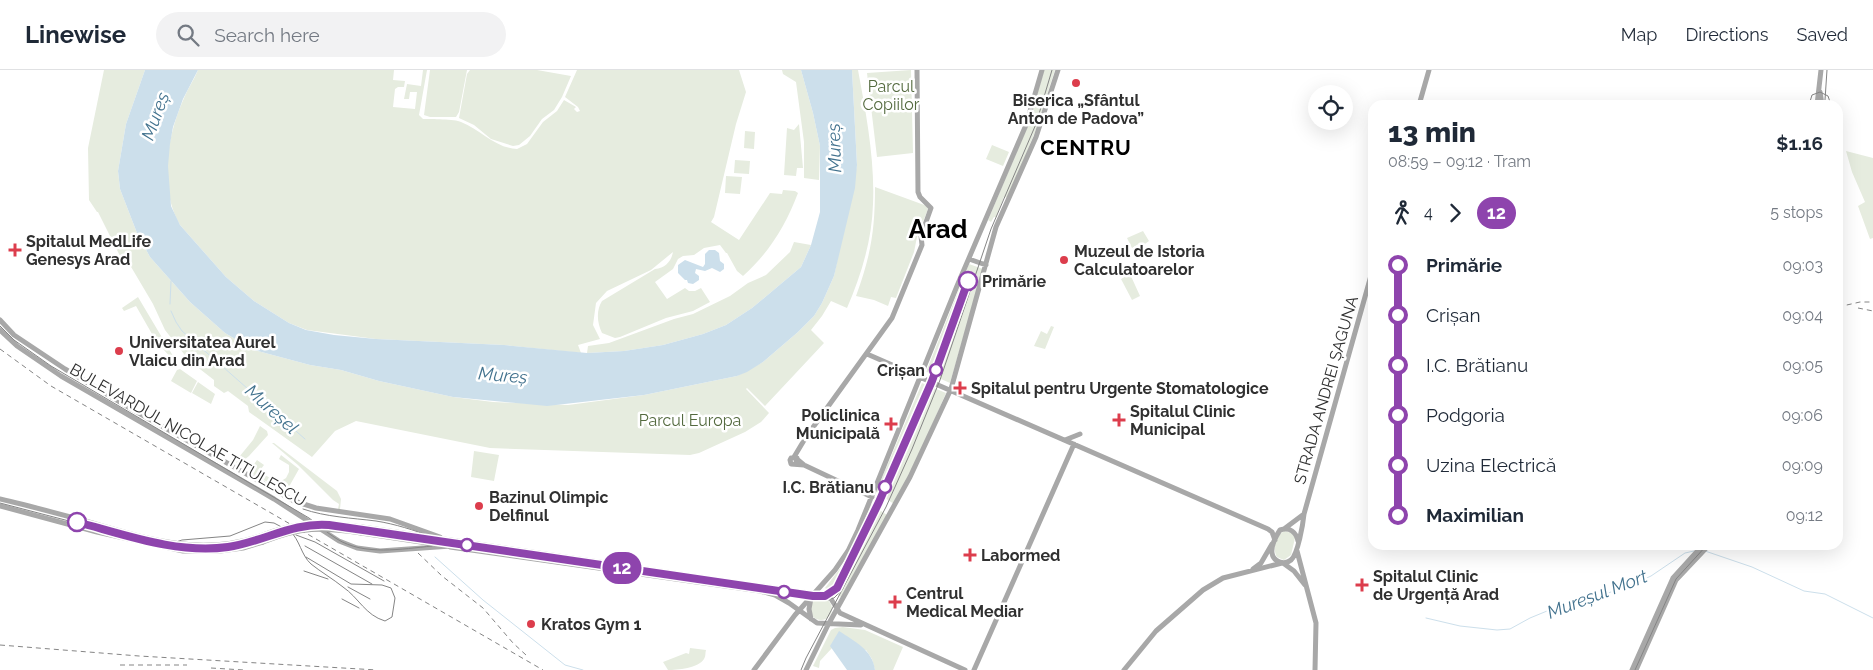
<!DOCTYPE html>
<html lang="en">
<head>
<meta charset="utf-8">
<style>
	:root { --surface:#fff; --page:#f2f2f3; --text:#1f2937; --muted:#747a83; --line:#e0e1e3 }
	body { margin:0; font-family:Raleway,sans-serif; background:var(--page); color:var(--text); height:100vh; display:flex; flex-direction:column; font-size:19px; white-space:nowrap }
	* { box-sizing:border-box; margin:0 }
	p { font-size:16px; color:var(--muted) }
	.icon { flex:none; width:28px; height:28px; fill:none; stroke:currentColor; stroke-width:2; stroke-linecap:round; stroke-linejoin:round }
	.map { position:relative; flex:1; overflow:hidden }
	.details { position:absolute; left:1368px; top:30px; width:475px; height:450px; display:flex; flex-direction:column; background:var(--surface); border-radius:15px; box-shadow:0 5px 20px #0002 }
	.details>* { flex:none }
	.badge { padding:0 10px; border-radius:16px; font-size:18px; line-height:32px }
	.tools { position:absolute; left:1308px; top:15px; display:grid; gap:10px }
	.tools a { display:grid; place-items:center; width:45px; height:45px; border-radius:50%; background:var(--surface); box-shadow:0 5px 20px #0002; font-size:25px }
	.map>.badge { position:absolute; translate:-50% -50%; box-shadow:0 0 0 2px #fff }
	.legs { display:flex; align-items:center; gap:8px; height:55px; padding:0 20px; font-size:16px }
	.legs p { margin-inline-start:auto }
	.summary { display:flex; align-items:center; justify-content:space-between; height:85px; padding:0 20px }
	h1 { font-size:28px; font-weight:800; line-height:38px }
	ul { padding:0 20px; list-style:none }
	li { display:flex; align-items:center; gap:18px; height:50px; font-size:19px }
	li i { display:grid; place-items:center; width:8px; height:100%; margin:0 6px; background:currentColor }
	li i::after { content:''; width:12px; height:12px; margin:-6px; border:4px solid; border-radius:50%; background:var(--surface) }
	li p { margin-inline-start:auto }
	li:first-child i { background:linear-gradient(#0000 50%,currentColor 0) }
	li:last-child i { background:linear-gradient(currentColor 50%,#0000 0) }
	header { display:flex; align-items:center; gap:30px; box-sizing:border-box; height:70px; padding:0 25px; background:var(--surface); border-bottom:1px solid var(--line) }
	header strong { font-size:24px }
	nav { display:flex; gap:28px; margin-inline-start:auto; font-size:18px }
	.search { width:350px; height:45px; background:var(--page); display:flex; align-items:center; gap:12px; box-sizing:border-box; padding:0 18px; border-radius:28px; color:var(--muted); font-size:19px }
	.map>svg:first-child { display:block }
</style>
</head>
<body>
<header>
<strong>Linewise</strong>
<div class="search"><svg class="icon" aria-label="search" viewBox="0 0 24 24"><circle cx="10" cy="10" r="6"/><path d="M15 15l6 6"/></svg>Search here</div>
<nav><a>Map</a><a>Directions</a><a>Saved</a></nav>
</header>
<div class="map">
<svg width="1873" height="600" viewBox="0 0 1873 600">
	<rect width="100%" height="100%" fill="#fff"/>
	<!-- green -->
	<path fill="#e6ecdf" d="M104 0H145L126 54 118 101 120 119 137 163 150 187 190 232 225 263 254 280 310 295 341 300 379 311 453 327 493 332 568 335 644 325 737 306 763 292 798 262 814 246 822 233 834 206 857 95 852 0H858C866 43 875 90 873 134 872 170 861 206 847 238L831 231 822 246 811 260 824 273 765 336 747 318 746 319 769 343 761 352 745 362 699 383 690 385 490 378 356 351 335 361 312 387 249 342 248 336 228 321 224 323 214 316V310L196 296 190 297 182 289 184 284 165 260 153 234 127 190 121 188 98 142H97L89 130 88 78Z
		M198 0H394L393 10 405 11 404 17H398L395 19 393 37 415 39 417 22H410L409 29H404L407 14 421 16 423 0H427L419 45 423 49C431 49 455 49 461 52 481 60 495 78 517 79L527 74 543 52 557 41 564 30 576 37 574 39 577 42 580 41 578 37 565 27 577 0H739L746 22 736 54 714 147 711 152 739 170 770 123 782 124 783 120 795 121 798 123C786 155 769 183 743 206L737 201 727 183H726L720 175 704 178 694 185 683 186 678 189 673 199 655 212 667 229 685 218 689 221H695L701 218 710 232 693 241 666 248 620 267 615 268 602 263C597 252 596 241 602 231L655 199C665 198 671 192 673 182L651 200 607 221 596 233 593 255 600 269 578 275 581 283 504 275 376 269 307 260 289 253 254 231 226 207 180 155C158 117 167 66 184 28 188 18 194 10 198 0Z
		M430 0H467L459 42 456 47H430L424 45Z
		M470 0H537L571 6 562 27 554 40 542 49 530 66 519 75 513 76 491 69 474 55 459 48 467 4Z
		M782 0H801L813 43 820 76 819 110 804 108V72L796 12 783 4Z
		M911 0 913 83 877 87 867 3Z
		M1044 0H1055L1035 62 1008 128 1004 127 996 147H994L991 152 988 150 1029 53Z
		M799 54 803 98H797L796 106 784 105 787 58 794 60Z
		M745 61 755 62 754 79 744 78Z
		M992 75 1009 82 1003 96 986 89Z
		M1846 81 1873 88V168L1870 169 1858 136 1865 132 1852 102Z
		M735 90 750 91 749 104 734 103Z
		M726 106 742 107 740 124 725 123Z
		M875 117 927 136 928 139 917 167 914 182 896 228 891 227 888 236 874 230 856 226C871 185 875 160 875 117Z
		M1143 161 1149 171 1142 176 1140 173 1132 178 1127 168Z
		M794 172 811 175 801 197 752 238 726 255 703 264 663 275 624 281 587 283 588 276 609 273 674 249 693 244 730 226 748 213 766 205 790 182Z
		M969 194 983 199 950 313 932 305V303L926 302Z
		M1130 204 1140 226 1132 230 1121 209Z
		M138 227 173 286 171 288 156 271 136 236 124 241 122 238Z
		M1051 256 1054 257 1045 279 1034 276 1041 261 1047 264Z
		M180 299 197 311 191 323 171 311 177 300Z
		M198 312 215 324 211 334 192 323Z
		M922 313 946 323 910 405 894 434 876 422Z
		M260 356 267 361 268 365 249 386 239 394 235 392 253 370Z
		M272 373H274L337 421 341 429 340 439H338L339 434 333 430 298 395Z
		M474 381 499 385 494 411 471 407Z
		M281 385 299 399 286 422 251 403 250 400 257 390 264 395 261 399 262 403 278 413 286 408 289 402V395L279 389Z
		M871 434 887 445 841 527 825 518 845 492Z
		M1284 461 1292 463 1295 468 1291 485 1284 490 1277 487C1272 479 1276 466 1284 461Z
		M810 539a11 11 0 1 1 22 0a11 11 0 1 1-22 0Z
		M843 557 865 560 903 577 893 600H875L872 589 866 580 832 578 820 591 819 598 813 596 831 560 835 558Z
		M690 578 706 580C705 583 706 586 704 589 699 598 677 600 668 600L663 592 686 583 689 584Z"/>
	<!-- water -->
	<path fill="#ccdfeb" d="M145 0H198L183 29 173 57 170 74 168 96 171 136 180 155 226 207 254 231 289 253 306 260 334 265 376 269 504 275 587 283 624 281 663 275 703 264 726 255 752 238 801 197 811 175 820 142V76L813 43 801 0H852L857 95 855 118 834 206 822 233 814 246 798 262 763 292 747 302 737 306 644 325 547 336 453 327 379 311 341 300 310 295 254 280 225 263 190 232 150 187 137 163 120 119 118 101 126 54Z
		M709 180H715L719 183 720 191 724 194V199L720 202 712 198 705 201 696 199 695 203 699 206V210L693 214 688 213 687 210H685L678 203V195L685 190 703 197 705 194V184Z
		M839 561C854 571 873 580 875 600H847L830 576Z"/>
	<g fill="none" stroke-linecap="round" stroke-linejoin="round">
		<!-- stream -->
		<path stroke="#ccdfeb" stroke-width="1" d="M170 234 171 211
			M171 241 176 252 182 261 305 369
			M1705 481 1752 497 1804 521 1825 524 1873 548
			M435 487 483 530 565 595 583 600
			M1426 548 1460 556 1497 560 1510 559 1530 548 1547 541 1573 536 1638 512 1651 506 1685 483 1694 481"/>
		<!-- major -->
		<path stroke="#a8a8a8" stroke-width="5" d="M1820 22 1822 35
			M1419 35 1429 0
			M1817 35 1821 0
			M969 189 986 195
			M0 250 14 265 65 299 130 338 294 431 316 438 390 449 440 467
			M0 260 17 276 61 306 274 429 339 471 357 478 380 481 451 476 457 471
			M867 284 1268 459 1272 462 1275 470
			M1065 370 1080 364
			M794 387 806 367 892 248 922 175 921 166 931 138 920 127 918 122 917 0
			M798 390 804 395 872 427
			M796 394 797 388H791L790 390 791 394 804 395
			M0 429C26 435 52 442 78 449 140 466 196 488 260 466
			M0 436 97 462 183 481H220L243 478 263 472
			M362 457 822 525 831 529 840 543 965 600
			M1284 459 1304 444
			M361 463 434 474
			M1298 471C1296 462 1290 457 1280 460 1276 466 1271 475 1272 483 1273 491 1284 496 1291 490 1298 484 1303 454 1304 444L1372 202
			M450 477 760 521 775 525 789 533 817 553 861 555
			M1297 481 1316 553 1315 600
			M1283 493 1294 501 1305 515
			M1253 499 1261 493 1272 474
			M811 549 809 539 811 528
			M754 600 795 545 835 500 848 481 858 460 957 216 1026 55 1042 0
			M806 600 828 555 910 407 951 319 996 157 1036 67 1058 0
			M974 600 1074 374
			M1124 600 1156 561 1203 520 1223 508 1282 493
			M1632 600 1673 508 1703 475
			M1636 600 1676 510 1709 475"/>
		<!-- tram -->
		<path stroke="#858585" stroke-width="1" d="M1825 30 1827 0
			M1809 35 1812 25 1820 22 1828 26 1831 35
			M0 256 14 270 51 296 309 448C319 455 327 463 337 469 364 486 402 479 432 476
			M0 433 161 475 194 480 238 476 294 459 322 456 753 518 824 530 834 528 843 519
			M303 439C326 447 352 448 376 451 395 454 414 460 432 467
			M290 461C300 470 301 485 311 494 321 502 333 509 343 517 359 528 365 545 385 551L392 547 395 528 391 518 382 515 351 514 306 487
			M296 465 315 472 384 511
			M167 473H173L182 470 230 466 265 452 274 453 291 462
			M305 476 372 514
			M856 477 879 432 935 304
			M304 501 328 509
			M348 517 370 529
			M342 529 359 538
			M801 600 806 588 886 437 912 379 940 310 991 159 1036 54 1052 0
			M1635 600 1676 509 1707 475"/>
		<!-- rail -->
		<path stroke="#858585" stroke-width="1" stroke-dasharray="5 4" stroke-linecap="butt" d="M1838 237 1860 232H1873
			M1858 238 1873 241
			M0 279 51 316 543 600
			M418 483 442 506 483 538 513 573 526 585
			M0 575 139 586 377 600
			M120 595H187
			M211 598 244 600"/>
		<!-- major-bridge -->
		<path stroke="#a8a8a8" stroke-width="5" d="M260 466C302 450 318 451 362 457
			M263 472C301 457 321 457 361 463"/>
	</g>
	<g fill="none" stroke-linecap="round" stroke-linejoin="round">
		<!-- line-1 casing -->
		<g stroke="#fff" stroke-width="11">
			<path id="line-1" d="M77 452C126 465 177 484 228 477 263 472 293 452 329 455L813 526H825L837 518 879 432 932 311 968 211"/>
		</g>
		<!-- line-1 -->
		<use href="#line-1" stroke="#8e44ad" stroke-width="8"/>
	</g>
	<!-- markers -->
	<g fill="#dc3d4c" stroke="#fff" stroke-width="2">
		<circle cx="1076" cy="13" r="5"/>
		<path d="M12.5 172.5h5v5h5v5h-5v5h-5v-5h-5v-5h5z"/>
		<circle cx="1064" cy="190" r="5"/>
		<circle cx="119" cy="281" r="5"/>
		<path d="M957.5 310.5h5v5h5v5h-5v5h-5v-5h-5v-5h5z"/>
		<path d="M1116.5 342.5h5v5h5v5h-5v5h-5v-5h-5v-5h5z"/>
		<path d="M888.5 346.5h5v5h5v5h-5v5h-5v-5h-5v-5h5z"/>
		<circle cx="479" cy="436" r="5"/>
		<path d="M967.5 477.5h5v5h5v5h-5v5h-5v-5h-5v-5h5z"/>
		<path d="M1359.5 507.5h5v5h5v5h-5v5h-5v-5h-5v-5h5z"/>
		<path d="M892.5 524.5h5v5h5v5h-5v5h-5v-5h-5v-5h5z"/>
		<circle cx="531" cy="554" r="5"/>
	</g>
	<g fill="#fff" stroke="#8e44ad" stroke-width="2.5">
		<circle cx="968" cy="211" r="9"/>
		<circle cx="936" cy="300" r="6"/>
		<circle cx="885" cy="417" r="6"/>
		<circle cx="77" cy="452" r="9"/>
		<circle cx="467" cy="475" r="6"/>
		<circle cx="784" cy="522" r="6"/>
	</g>
	<g text-anchor="middle" dominant-baseline="central" stroke-width="5" stroke-linejoin="round" paint-order="stroke">
		<!-- park labels -->
		<g font-size="16" fill="#546a3f" stroke="#fff">
			<text x="891" y="16">Parcul<tspan x="891" dy="18">Copiilor</tspan></text>
			<text x="690" y="350">Parcul Europa</text>
		</g>
		<!-- poi labels -->
		<g font-size="16" font-weight="bold" fill="#303030" stroke="#fff" text-anchor="start">
			<text x="1076" y="30" text-anchor="middle">Biserica „Sfântul<tspan x="1076" dy="18">Anton de Padova”</tspan></text>
			<text x="26" y="171">Spitalul MedLife<tspan x="26" dy="18">Genesys Arad</tspan></text>
			<text x="1074" y="181">Muzeul de Istoria<tspan x="1074" dy="18">Calculatoarelor</tspan></text>
			<text x="129" y="272">Universitatea Aurel<tspan x="129" dy="18">Vlaicu din Arad</tspan></text>
			<text x="971" y="318">Spitalul pentru Urgente Stomatologice</text>
			<text x="1130" y="341">Spitalul Clinic<tspan x="1130" dy="18">Municipal</tspan></text>
			<text x="880" y="345" text-anchor="end">Policlinica<tspan x="880" dy="18">Municipală</tspan></text>
			<text x="489" y="427">Bazinul Olimpic<tspan x="489" dy="18">Delfinul</tspan></text>
			<text x="981" y="485">Labormed</text>
			<text x="1373" y="506">Spitalul Clinic<tspan x="1373" dy="18">de Urgență Arad</tspan></text>
			<text x="906" y="523">Centrul<tspan x="906" dy="18">Medical Mediar</tspan></text>
			<text x="541" y="554">Kratos Gym 1</text>
		</g>
		<!-- stop labels -->
		<g font-size="16" font-weight="bold" fill="#303030" stroke="#fff" text-anchor="end">
			<text x="982" y="211" text-anchor="start">Primărie</text>
			<text x="925" y="300">Crișan</text>
			<text x="874" y="417">I.C. Brătianu</text>
		</g>
		<!-- street labels -->
		<g font-size="16" fill="#303030" stroke="#fff">
			<text transform="translate(1326 320) rotate(-74)">STRADA ANDREI ȘAGUNA</text>
			<text transform="translate(188 365) rotate(30)">BULEVARDUL NICOLAE TITULESCU</text>
		</g>
		<!-- water labels -->
		<g font-size="18" font-style="italic" fill="#42728e" stroke="#fff">
			<text transform="translate(155 46) rotate(-70)">Mureș</text>
			<text transform="translate(834 78) rotate(-92)">Mureș</text>
			<text transform="translate(503 305) rotate(5)">Mureș</text>
			<text transform="translate(272 339) rotate(42)">Mureșel</text>
			<text transform="translate(1597 524) rotate(-21)">Mureșul Mort</text>
		</g>
		<!-- district labels -->
		<g font-size="21" font-weight="bold" letter-spacing="1" fill="#000" stroke="#fff">
			<text x="1086" y="77">CENTRU</text>
		</g>
		<!-- town labels -->
		<g font-size="26" font-weight="bold" fill="#000" stroke="#fff">
			<text x="938" y="159">Arad</text>
		</g>
	</g>
</svg>
<div class="tools">
<a><svg class="icon" aria-label="locate" viewBox="0 0 24 24"><circle cx="12" cy="12" r="6"/><path d="M12 2v4M12 18v4M2 12h4M18 12h4"/></svg></a>
</div>
<b class="badge" style="left:622px;top:498px;background:#8e44ad;color:#fff">12</b>
<section class="details">
<div class="summary"><div><h1>13 min</h1><p>08:59 – 09:12 · Tram</p></div><b>$1.16</b></div>
<div class="legs"><svg class="icon" aria-label="walk" viewBox="0 0 24 24"><circle cx="13" cy="4" r="2"/><path d="M13 8l-2 6 4 7M11 14l-3 7M7 12l3-4h3l4 4"/></svg>4<svg class="icon" aria-label="forward" viewBox="0 0 24 24"><path d="M9 5l7 7-7 7"/></svg><b class="badge" style="background:#8e44ad;color:#fff">12</b><p>5 stops</p></div>
<ul>
<li><i style="color:#8e44ad"></i><b>Primărie</b><p>09:03</p></li>
<li><i style="color:#8e44ad"></i><span>Crișan</span><p>09:04</p></li>
<li><i style="color:#8e44ad"></i><span>I.C. Brătianu</span><p>09:05</p></li>
<li><i style="color:#8e44ad"></i><span>Podgoria</span><p>09:06</p></li>
<li><i style="color:#8e44ad"></i><span>Uzina Electrică</span><p>09:09</p></li>
<li><i style="color:#8e44ad"></i><b>Maximilian</b><p>09:12</p></li>
</ul>
</section>
</div>
</body>
</html>
